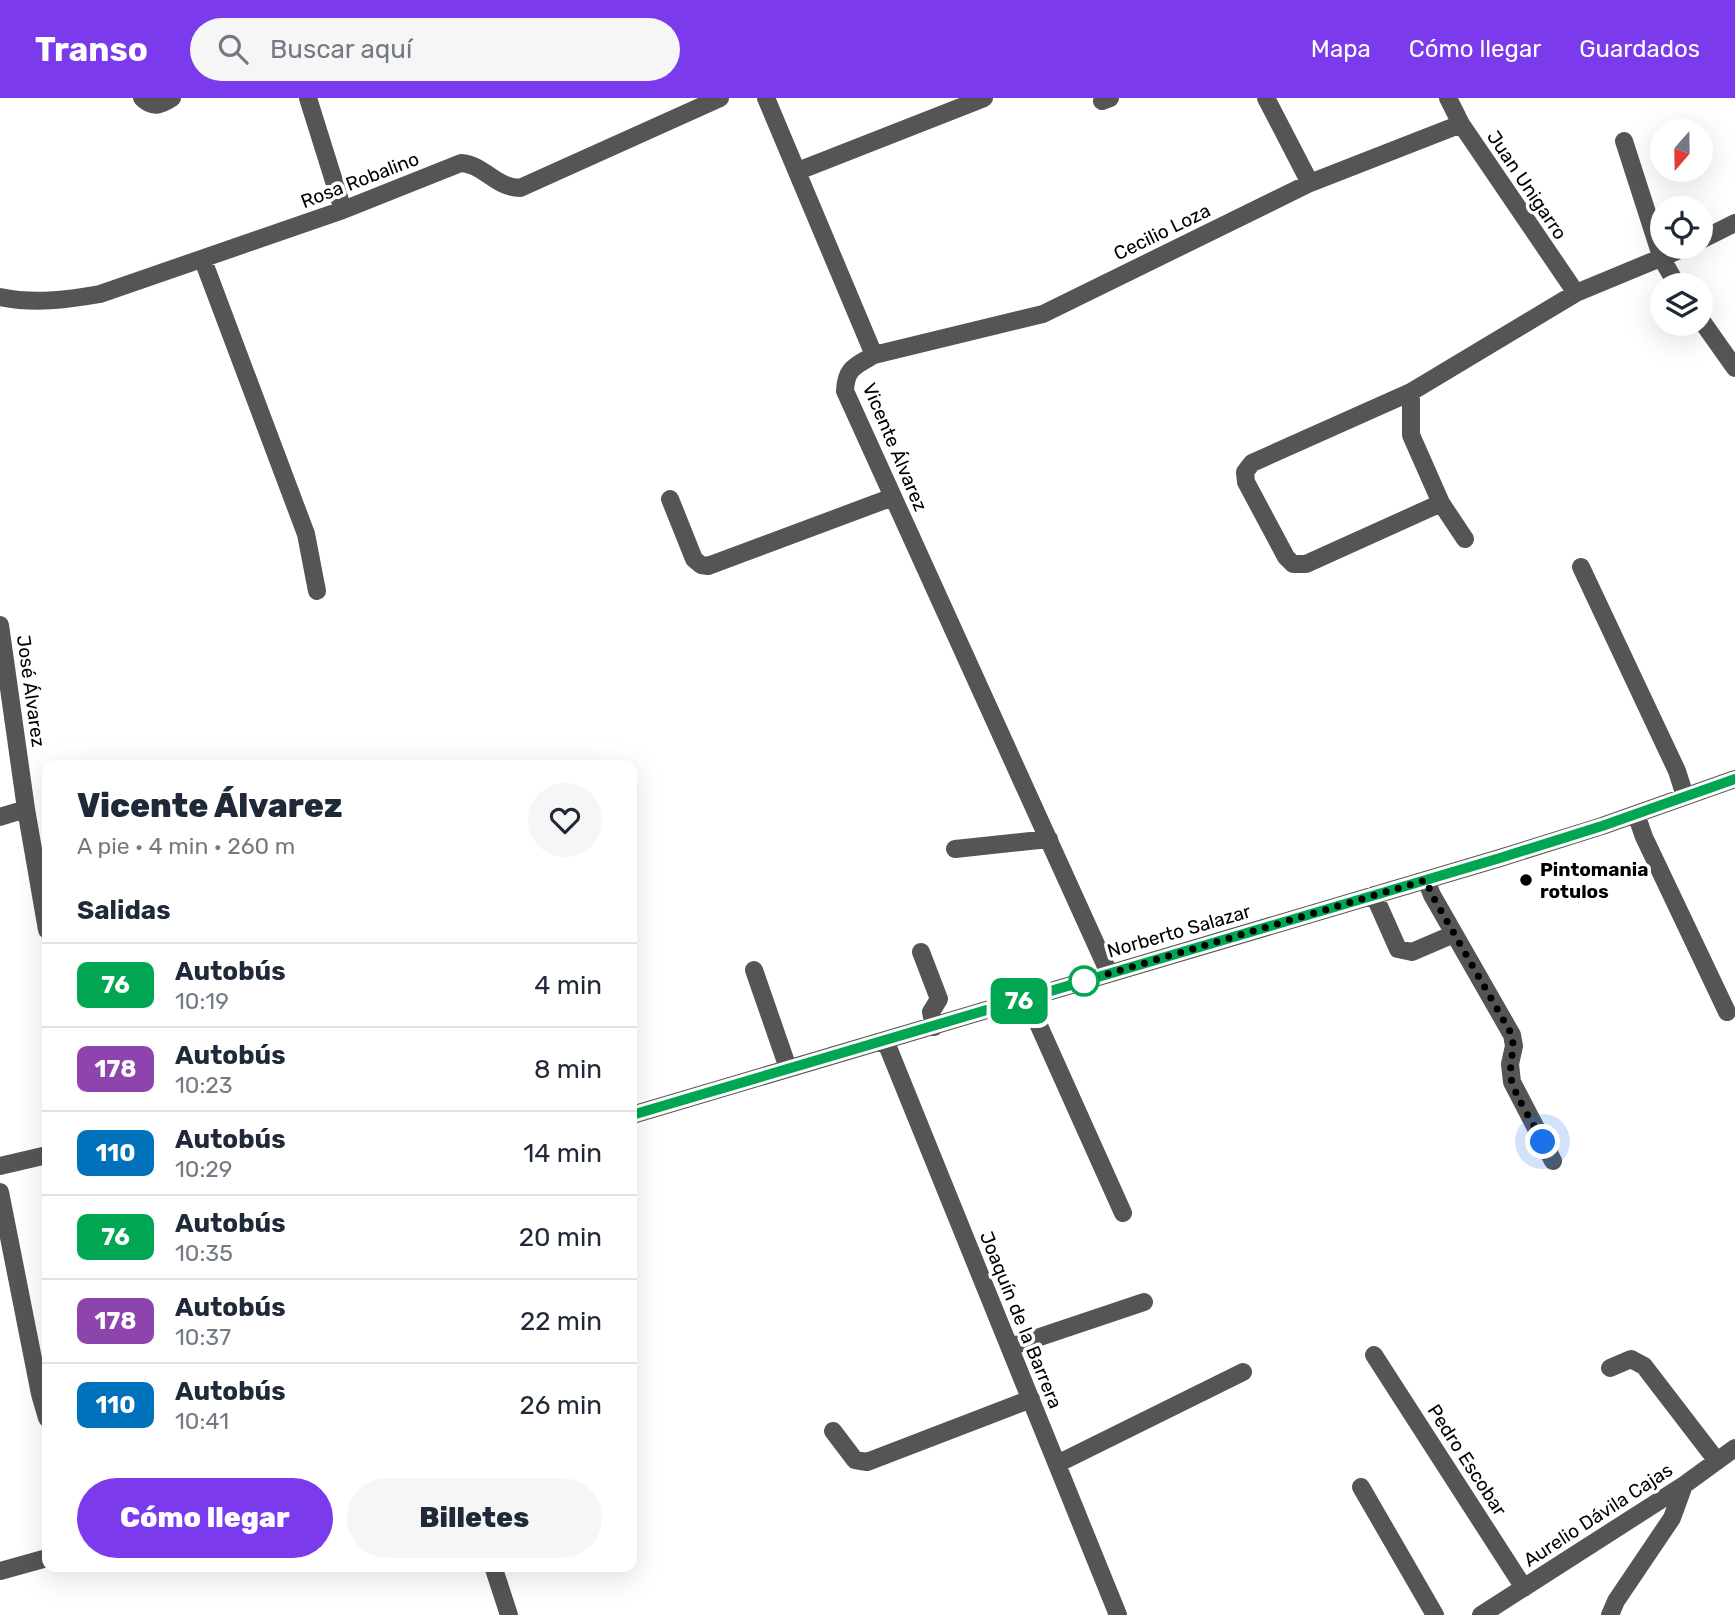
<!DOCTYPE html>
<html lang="es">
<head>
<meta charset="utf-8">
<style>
	:root { --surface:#fff; --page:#f6f6f7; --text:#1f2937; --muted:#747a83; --line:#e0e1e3; --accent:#7c3aed }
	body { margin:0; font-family:Rubik,sans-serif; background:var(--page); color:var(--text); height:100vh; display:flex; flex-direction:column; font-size:26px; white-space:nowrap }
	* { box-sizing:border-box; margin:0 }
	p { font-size:23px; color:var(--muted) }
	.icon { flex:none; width:38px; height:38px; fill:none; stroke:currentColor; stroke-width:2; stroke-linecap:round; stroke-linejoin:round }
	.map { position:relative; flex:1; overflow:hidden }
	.side { position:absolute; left:42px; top:662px; width:595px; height:812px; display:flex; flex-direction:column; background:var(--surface); border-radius:14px; box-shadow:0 7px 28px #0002 }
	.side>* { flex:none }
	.badge { padding:0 14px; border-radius:10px; font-size:24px; line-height:46px }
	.needle { width:46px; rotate:200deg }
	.tools { position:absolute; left:1650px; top:21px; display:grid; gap:14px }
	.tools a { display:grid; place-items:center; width:63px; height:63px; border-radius:50%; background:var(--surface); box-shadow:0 7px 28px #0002; font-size:35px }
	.you { position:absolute; width:35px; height:35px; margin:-18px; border:5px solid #fff; border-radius:50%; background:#1a73e8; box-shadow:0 0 0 10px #1a73e833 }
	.map>.badge { position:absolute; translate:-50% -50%; box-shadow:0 0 0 4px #fff }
	h2 { padding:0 35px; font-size:26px; line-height:63px }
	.round { display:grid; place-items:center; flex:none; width:74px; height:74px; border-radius:37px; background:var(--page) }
	.overview { display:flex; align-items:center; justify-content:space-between; height:119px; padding:0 35px }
	h1 { font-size:33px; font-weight:800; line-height:52px }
	.action { display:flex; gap:14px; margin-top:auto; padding:14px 35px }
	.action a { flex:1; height:80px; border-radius:42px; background:var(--accent); color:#fff; font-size:28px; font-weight:800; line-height:80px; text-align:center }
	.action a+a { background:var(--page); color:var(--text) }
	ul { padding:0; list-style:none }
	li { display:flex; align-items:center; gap:21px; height:84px; padding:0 35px; border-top:2px solid var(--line) }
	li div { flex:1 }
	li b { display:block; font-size:26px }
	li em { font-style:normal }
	li .badge { min-width:77px; font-weight:700; text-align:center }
	header { display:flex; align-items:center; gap:42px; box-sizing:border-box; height:98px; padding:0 35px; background:var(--accent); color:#fff }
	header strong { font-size:33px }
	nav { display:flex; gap:38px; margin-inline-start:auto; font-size:24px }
	.search { width:490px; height:63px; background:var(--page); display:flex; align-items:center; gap:18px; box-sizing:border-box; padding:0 24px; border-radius:38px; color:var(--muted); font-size:26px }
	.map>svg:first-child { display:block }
</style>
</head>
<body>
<header>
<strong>Transo</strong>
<div class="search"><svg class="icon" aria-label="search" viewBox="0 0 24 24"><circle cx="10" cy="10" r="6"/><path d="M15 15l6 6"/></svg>Buscar aquí</div>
<nav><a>Mapa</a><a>Cómo llegar</a><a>Guardados</a></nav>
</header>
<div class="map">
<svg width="1735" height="1517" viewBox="0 0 1735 1517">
	<rect width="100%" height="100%" fill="#fff"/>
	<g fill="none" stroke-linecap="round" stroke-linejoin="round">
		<!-- minor -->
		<path stroke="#555" stroke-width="18" d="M142 0C153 11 161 7 172 0
			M308 0 343 112
			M766 0 874 257
			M1266 0 1310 85
			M1448 0 1461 26 1576 195
			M1102 3 1110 0
			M1624 43 1662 161 1677 187
			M798 73 984 0
			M1701 142 1735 125
			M203 162 306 436 317 493
			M0 199C34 206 66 202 100 196L343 112 461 65C483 66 496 90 520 90L720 0
			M1701 222 1735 270
			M1411 294V337L1441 405 1465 441
			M670 401 694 461 701 467 708 468 893 399
			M1441 405 1306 466H1293L1286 459 1246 384 1245 374 1252 365 1411 294 1576 195 1687 149
			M1581 469 1677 673 1685 698
			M0 527 26 711 47 832
			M1636 716 1644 739 1727 914
			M0 719 26 711
			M955 751 1049 741
			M1426 782 1432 797 1512 937 1514 948 1510 966 1512 984 1553 1063
			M1374 797 1398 851 1412 854 1454 836
			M921 854 939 901 931 914 934 929
			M754 872 788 970
			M1109 875 845 293C846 270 855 268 874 257L1043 216 1310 85 1461 26
			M1027 901 1123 1115
			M885 942 1118 1517
			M632 1017 1500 760 1602 728 1735 681
			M0 1068 47 1057
			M0 1094 40 1296 47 1320
			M1010 1249 1144 1204
			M1374 1257 1524 1490
			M1610 1270 1631 1261 1644 1268 1717 1363
			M833 1333 855 1362 867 1364 1031 1301
			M1057 1366 1243 1274
			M1361 1389 1435 1517
			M493 1468 509 1517
			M0 1473 47 1460
			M1481 1517 1684 1387 1735 1350
			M1610 1517 1616 1503 1672 1420 1684 1387"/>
	</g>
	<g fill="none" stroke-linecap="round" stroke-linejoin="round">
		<!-- line casing -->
		<g stroke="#fff" stroke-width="16">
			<path id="line" d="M632 1017 1500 760 1602 728 1735 681"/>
		</g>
		<!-- line -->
		<use href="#line" stroke="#00a651" stroke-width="10"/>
		<!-- walk -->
		<path stroke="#000" stroke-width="7" stroke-dasharray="0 12.6" d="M1084 883 1426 782 1432 797 1512 937C1515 952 1509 965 1511 980 1514 997 1535 1028 1543 1044"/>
	</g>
	<!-- markers -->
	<circle fill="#000" stroke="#fff" stroke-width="2.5" cx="1526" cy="782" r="7"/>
	<circle fill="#fff" stroke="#00a651" stroke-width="3.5" cx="1084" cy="883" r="14"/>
	<g text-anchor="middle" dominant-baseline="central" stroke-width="7" stroke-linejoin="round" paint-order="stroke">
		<!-- street labels -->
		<g font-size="19" fill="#000" stroke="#fff">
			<text transform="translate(360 82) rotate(-21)">Rosa Robalino</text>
			<text transform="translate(1527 87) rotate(56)">Juan Unigarro</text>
			<text transform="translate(1162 134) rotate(-26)">Cecilio Loza</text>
			<text transform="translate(895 349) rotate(67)">Vicente Álvarez</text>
			<text transform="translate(31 593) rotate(82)">José Álvarez</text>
			<text transform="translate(1179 833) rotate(-16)">Norberto Salazar</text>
			<text transform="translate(1021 1222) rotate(68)">Joaquín de la Barrera</text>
			<text transform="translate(1467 1362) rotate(57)">Pedro Escobar</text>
			<text transform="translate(1598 1417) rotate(-33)">Aurelio Dávila Cajas</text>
		</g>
		<!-- poi labels -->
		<g font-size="19" font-weight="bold" fill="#000" stroke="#fff" text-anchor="start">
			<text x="1540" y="771">Pintomania<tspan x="1540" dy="22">rotulos</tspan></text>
		</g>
	</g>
</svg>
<div class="tools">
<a><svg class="needle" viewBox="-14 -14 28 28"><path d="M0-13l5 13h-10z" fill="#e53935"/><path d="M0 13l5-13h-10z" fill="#747a83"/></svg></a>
<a><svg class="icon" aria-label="locate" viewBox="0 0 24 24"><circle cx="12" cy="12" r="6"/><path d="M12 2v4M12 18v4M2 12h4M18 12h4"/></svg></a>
<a><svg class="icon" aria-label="layers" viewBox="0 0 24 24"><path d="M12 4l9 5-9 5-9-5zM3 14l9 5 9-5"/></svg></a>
</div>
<div class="you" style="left:1543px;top:1044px"></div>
<b class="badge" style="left:1019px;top:903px;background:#00a651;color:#fff">76</b>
<section class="side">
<div class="overview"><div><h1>Vicente Álvarez</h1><p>A pie · 4 min · 260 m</p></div><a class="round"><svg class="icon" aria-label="heart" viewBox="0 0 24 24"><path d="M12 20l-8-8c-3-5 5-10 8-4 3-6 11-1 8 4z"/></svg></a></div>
<h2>Salidas</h2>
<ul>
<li><span class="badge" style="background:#00a651;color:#fff">76</span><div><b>Autobús</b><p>10:19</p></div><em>4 min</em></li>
<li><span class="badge" style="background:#8e44ad;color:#fff">178</span><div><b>Autobús</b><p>10:23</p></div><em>8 min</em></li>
<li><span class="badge" style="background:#0072bc;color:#fff">110</span><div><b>Autobús</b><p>10:29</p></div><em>14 min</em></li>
<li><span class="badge" style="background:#00a651;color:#fff">76</span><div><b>Autobús</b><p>10:35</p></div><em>20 min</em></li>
<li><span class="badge" style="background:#8e44ad;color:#fff">178</span><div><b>Autobús</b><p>10:37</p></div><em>22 min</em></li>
<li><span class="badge" style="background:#0072bc;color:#fff">110</span><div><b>Autobús</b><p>10:41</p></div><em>26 min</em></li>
</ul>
<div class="action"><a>Cómo llegar</a><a>Billetes</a></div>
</section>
</div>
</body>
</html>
